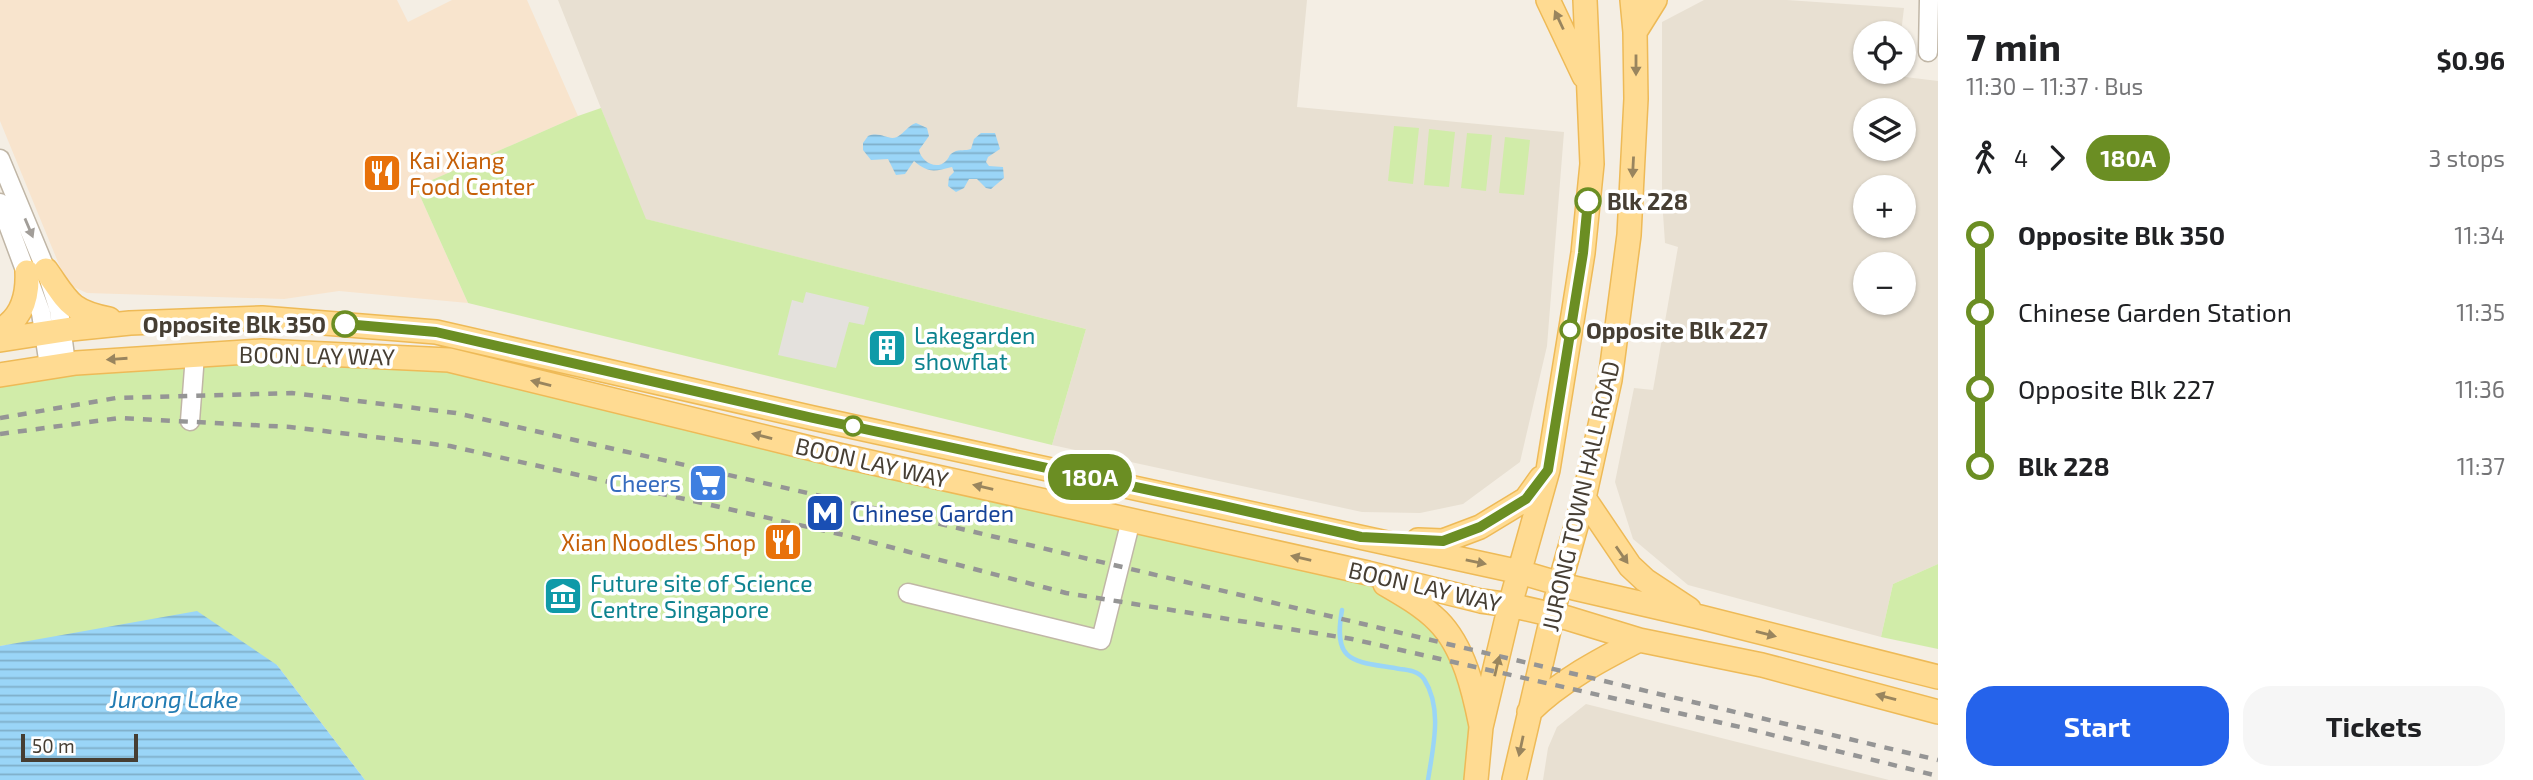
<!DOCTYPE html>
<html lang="en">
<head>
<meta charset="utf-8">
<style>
	:root { --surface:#fff; --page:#f6f6f6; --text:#202124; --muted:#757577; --accent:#2563eb }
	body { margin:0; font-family:"Exo 2",sans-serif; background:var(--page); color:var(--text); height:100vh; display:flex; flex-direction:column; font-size:26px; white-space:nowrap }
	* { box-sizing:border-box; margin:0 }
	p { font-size:23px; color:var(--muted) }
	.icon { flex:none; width:38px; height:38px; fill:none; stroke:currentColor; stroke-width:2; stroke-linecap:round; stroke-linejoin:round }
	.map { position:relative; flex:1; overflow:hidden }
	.sheet { display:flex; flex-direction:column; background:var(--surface); width:595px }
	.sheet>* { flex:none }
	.badge { padding:0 14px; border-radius:23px; font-size:24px; line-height:46px }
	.buttons { position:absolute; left:1853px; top:21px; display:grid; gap:14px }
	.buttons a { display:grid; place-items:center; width:63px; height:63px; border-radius:50%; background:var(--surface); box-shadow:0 2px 5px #0004; font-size:35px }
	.scale { position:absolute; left:21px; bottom:18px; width:117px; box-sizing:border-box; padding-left:7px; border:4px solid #463e33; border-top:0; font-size:19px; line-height:24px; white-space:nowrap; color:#463e33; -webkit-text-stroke:5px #fff; paint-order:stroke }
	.map>.badge { position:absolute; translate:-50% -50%; box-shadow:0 0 0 4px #fff }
	.legs { display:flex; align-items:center; gap:10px; height:77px; padding:0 28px; font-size:23px }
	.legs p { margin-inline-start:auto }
	.head { display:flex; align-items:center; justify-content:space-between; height:119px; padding:0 28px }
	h1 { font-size:38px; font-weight:700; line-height:52px }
	.action { display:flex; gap:14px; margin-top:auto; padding:14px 28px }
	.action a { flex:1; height:80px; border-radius:28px; background:var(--accent); color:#fff; font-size:28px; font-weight:700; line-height:80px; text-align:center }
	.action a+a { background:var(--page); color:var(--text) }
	ul { padding:0 28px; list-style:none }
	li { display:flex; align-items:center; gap:24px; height:77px; font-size:26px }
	li i { display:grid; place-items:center; width:10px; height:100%; margin:0 9px; background:currentColor }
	li i::after { content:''; width:18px; height:18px; margin:-9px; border:5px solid; border-radius:50%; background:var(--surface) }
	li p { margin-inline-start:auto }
	li:first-child i { background:linear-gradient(#0000 50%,currentColor 0) }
	li:last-child i { background:linear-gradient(currentColor 50%,#0000 0) }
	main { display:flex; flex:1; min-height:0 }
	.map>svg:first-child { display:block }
</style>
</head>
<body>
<main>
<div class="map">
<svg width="1938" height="780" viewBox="0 0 1938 780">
	<defs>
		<pattern id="water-rules" width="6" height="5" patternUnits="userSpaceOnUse" patternTransform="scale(1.75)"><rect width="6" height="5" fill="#9ad5f7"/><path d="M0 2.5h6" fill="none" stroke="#7faec9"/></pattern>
	</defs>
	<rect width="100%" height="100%" fill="#f4eee4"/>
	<!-- residential -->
	<path fill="#e8e0d2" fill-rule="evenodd" d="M558 0H1307L1297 107 1564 132 1547 346 1520 462 1463 504 1420 513 1362 512 1052 445 1086 329 645 219Z
		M1704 0H1787L1904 8 1901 33H1866V72H1897V76L1938 81V564L1893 584 1881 637 1688 585 1633 539 1615 482 1634 388 1653 390 1678 247 1665 243 1662 199V22ZM1866 110H1904V149H1866ZM1866 187H1904V226H1866ZM1866 264H1904V303H1866Z
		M1586 704 1889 780H1543L1548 748 1557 727Z"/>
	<!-- commercial -->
	<path fill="#f8e4cd" d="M0 0H397L408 22 452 0H527L578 116 416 187 468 303 339 291 284 299 87 293 67 284 0 121Z"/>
	<!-- green -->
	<path fill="#d1eca9" d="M601 108 646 219 1086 329 1052 445 468 303 416 187 578 116Z
		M1394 126 1419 128 1413 184 1388 181Z
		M1429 129 1455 132 1449 187 1424 185Z
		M1467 133 1492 135 1486 191 1461 188Z
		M1505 137 1530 140 1524 195 1499 193Z
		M449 360 1368 573 1423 608 1463 661 1476 780H365L277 665 26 642 0 646V375L76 363Z
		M1938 564V649L1881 637 1893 584Z"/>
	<!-- parking -->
	<path fill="#e4e1dd" d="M806 292 869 307 864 325 849 322 836 368 778 355 792 300 803 303Z"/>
	<!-- water -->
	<path fill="url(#water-rules)" d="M916 123 927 128 929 136 919 150C921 161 936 171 946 161 951 156 947 156 954 152 959 149 966 151 971 149L974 139 981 133H995L1000 149 988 157 986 162 989 166 1003 167 1004 178 991 189 986 188 977 179H969L964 188 956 192 948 186 949 177 954 172 952 167C935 171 929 174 914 161L905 174 896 175 888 159 871 160 863 150V143L868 136C881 131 888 141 897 137 905 133 907 126 916 123Z
		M197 611 277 665 365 780H0V646Z"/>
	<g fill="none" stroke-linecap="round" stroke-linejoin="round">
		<!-- stream -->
		<path stroke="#9ad5f7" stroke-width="4.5" d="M1342 610C1332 665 1355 661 1400 669 1409 670 1418 671 1424 679 1443 709 1433 747 1428 780"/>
		<!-- minor casing -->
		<g stroke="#c0b6a6" stroke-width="21">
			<path id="minor" d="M1928 52 1929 0
				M0 159 46 270 59 310 66 364
				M0 203 41 313 49 366
				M190 421 195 355
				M908 593 1101 640 1131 520"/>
		</g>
		<!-- major casing -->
		<g stroke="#eeba57" stroke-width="26">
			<path id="major" d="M1548 0 1584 76
				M1635 32 1655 0
				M46 270C68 301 69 311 109 319
				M0 330C23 318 28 295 27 272
				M0 340 71 329 130 323 262 318 436 332 813 418 1520 572 1574 588 1700 617 1938 677
				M0 375 76 363 262 351 449 360 838 455 1368 573 1481 601 1510 605 1567 618 1639 640 1762 665 1938 712
				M1584 498 1630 566 1645 580 1689 609
				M1418 540 1443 541 1480 527 1526 499 1541 478
				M1385 584C1404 595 1423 606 1438 621 1464 647 1474 691 1481 726
				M1529 712C1560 681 1600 660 1639 640
				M1476 780 1481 727 1510 605 1548 470 1583 253 1592 164 1585 0
				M1514 780 1560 583 1584 498 1610 380 1629 235 1636 99 1635 32 1632 0"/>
		</g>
		<!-- minor -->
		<use href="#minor" stroke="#fff" stroke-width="18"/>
		<!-- major -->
		<use href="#major" stroke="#ffdb92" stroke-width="23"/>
		<!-- rail -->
		<path stroke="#959595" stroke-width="4.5" stroke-dasharray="9 9" stroke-linecap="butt" d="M0 418 116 398 292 393 456 413 856 504 1938 760
			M0 434 119 418 290 427 450 446 848 536 1066 593 1352 639 1740 727 1938 776"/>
	</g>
	<!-- one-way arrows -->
	<defs><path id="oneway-solid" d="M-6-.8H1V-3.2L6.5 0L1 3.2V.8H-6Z" transform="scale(1.75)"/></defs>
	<g fill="#99855e">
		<use href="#oneway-solid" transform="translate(1559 20) rotate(-115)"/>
		<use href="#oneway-solid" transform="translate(1636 65) rotate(90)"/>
		<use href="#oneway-solid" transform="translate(1633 167) rotate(93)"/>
		<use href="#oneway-solid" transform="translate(117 359) rotate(176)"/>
		<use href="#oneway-solid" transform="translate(541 383) rotate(-166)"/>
		<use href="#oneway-solid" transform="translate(762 436) rotate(-166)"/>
		<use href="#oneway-solid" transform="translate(983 487) rotate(-167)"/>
		<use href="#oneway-solid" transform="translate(1622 555) rotate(55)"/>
		<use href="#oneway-solid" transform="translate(1301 558) rotate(-167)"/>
		<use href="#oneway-solid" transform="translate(1476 562) rotate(12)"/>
		<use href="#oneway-solid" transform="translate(1766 634) rotate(14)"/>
		<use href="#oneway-solid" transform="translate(1497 666) rotate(-77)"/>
		<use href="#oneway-solid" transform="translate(1886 697) rotate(-165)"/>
		<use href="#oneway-solid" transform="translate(1521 746) rotate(102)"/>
	</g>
	<use fill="#a29e99" href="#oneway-solid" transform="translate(29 228) rotate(67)"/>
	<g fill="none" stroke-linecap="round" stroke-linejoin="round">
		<!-- line-1 casing -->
		<g stroke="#fff" stroke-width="16">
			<path id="line-1" d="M345 324 436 332 813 418 1210 503 1361 537 1443 541 1480 527 1526 499 1548 470 1583 253 1588 201"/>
		</g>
		<!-- line-1 -->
		<use href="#line-1" stroke="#6b8e23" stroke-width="10"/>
	</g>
	<!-- icons -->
	<defs>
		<g id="restaurant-square" transform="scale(2.0125)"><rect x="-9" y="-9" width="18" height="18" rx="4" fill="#e8710a" stroke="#fff"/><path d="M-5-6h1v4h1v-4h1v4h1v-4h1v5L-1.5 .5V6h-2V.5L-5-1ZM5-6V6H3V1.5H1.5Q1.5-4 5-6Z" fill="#fff"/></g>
		<g id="building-square" transform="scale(2.0125)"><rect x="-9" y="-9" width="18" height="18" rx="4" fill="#0f9aa8" stroke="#fff"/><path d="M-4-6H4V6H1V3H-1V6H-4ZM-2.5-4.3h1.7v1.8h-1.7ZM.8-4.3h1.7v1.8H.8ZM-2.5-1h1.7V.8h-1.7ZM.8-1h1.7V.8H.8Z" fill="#fff"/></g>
		<g id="supermarket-square" transform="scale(2.0125)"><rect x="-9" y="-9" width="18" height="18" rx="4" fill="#3f7fe0" stroke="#fff"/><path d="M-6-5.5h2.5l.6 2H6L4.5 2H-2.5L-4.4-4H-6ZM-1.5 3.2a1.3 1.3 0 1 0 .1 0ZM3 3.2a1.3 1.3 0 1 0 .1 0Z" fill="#fff"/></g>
		<g id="metro-square" transform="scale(2.0125)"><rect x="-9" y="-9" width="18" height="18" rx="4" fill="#1a4fb4" stroke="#fff"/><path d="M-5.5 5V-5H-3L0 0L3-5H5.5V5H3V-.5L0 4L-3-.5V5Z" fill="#fff"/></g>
		<g id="museum-square" transform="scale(2.0125)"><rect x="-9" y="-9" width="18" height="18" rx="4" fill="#0f9aa8" stroke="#fff"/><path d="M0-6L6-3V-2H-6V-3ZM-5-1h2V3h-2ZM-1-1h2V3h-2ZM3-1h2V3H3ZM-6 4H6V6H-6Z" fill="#fff"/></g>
	</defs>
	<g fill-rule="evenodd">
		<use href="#restaurant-square" x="382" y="173"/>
		<use href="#building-square" x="887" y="348"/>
		<use href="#supermarket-square" x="708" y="483"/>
		<use href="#metro-square" x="825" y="513"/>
		<use href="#restaurant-square" x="783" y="542"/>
		<use href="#museum-square" x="563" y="596"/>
	</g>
	<!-- markers -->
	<g fill="#fff" stroke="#6b8e23" stroke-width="3.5">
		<circle cx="1588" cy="201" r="12"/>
		<circle cx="345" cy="324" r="12"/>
		<circle cx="1570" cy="330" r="9"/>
		<circle cx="853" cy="426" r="9"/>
	</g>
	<g text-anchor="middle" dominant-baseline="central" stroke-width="7" stroke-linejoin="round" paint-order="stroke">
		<!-- food labels -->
		<g font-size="23" fill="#c56008" stroke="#fff" text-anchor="start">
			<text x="409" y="160">Kai Xiang<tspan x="409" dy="26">Food Center</tspan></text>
			<text x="756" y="542" text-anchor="end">Xian Noodles Shop</text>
		</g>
		<!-- stop labels -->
		<g font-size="23" font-weight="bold" fill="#463e33" stroke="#fff" text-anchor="start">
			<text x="1607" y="201">Blk 228</text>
			<text x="326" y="324" text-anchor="end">Opposite Blk 350</text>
			<text x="1586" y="330">Opposite Blk 227</text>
		</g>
		<!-- culture labels -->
		<g font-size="23" fill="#0d838f" stroke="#fff" text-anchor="start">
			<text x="914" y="335">Lakegarden<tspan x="914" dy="26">showflat</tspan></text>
			<text x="590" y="583">Future site of Science<tspan x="590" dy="26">Centre Singapore</tspan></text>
		</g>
		<!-- street labels -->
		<g font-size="23" fill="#463e33" stroke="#fff">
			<text transform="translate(317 355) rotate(1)">BOON LAY WAY</text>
			<text transform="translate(872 462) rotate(13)">BOON LAY WAY</text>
			<text transform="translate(1580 496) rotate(-77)">JURONG TOWN HALL ROAD</text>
			<text transform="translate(1425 586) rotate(13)">BOON LAY WAY</text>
		</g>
		<!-- shop labels -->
		<g font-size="23" fill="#366cbe" stroke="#fff" text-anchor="end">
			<text x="681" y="483">Cheers</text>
		</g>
		<!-- transit labels -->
		<g font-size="23" fill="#164399" stroke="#fff" text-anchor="start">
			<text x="852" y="513">Chinese Garden</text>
		</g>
		<!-- water labels -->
		<g font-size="24" font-style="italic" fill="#227cb3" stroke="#fff">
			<text x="174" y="698">Jurong Lake</text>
		</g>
	</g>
</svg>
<div class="buttons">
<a><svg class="icon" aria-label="locate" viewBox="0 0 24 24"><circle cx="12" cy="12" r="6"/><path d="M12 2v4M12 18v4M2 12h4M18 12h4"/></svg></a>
<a><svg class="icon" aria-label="layers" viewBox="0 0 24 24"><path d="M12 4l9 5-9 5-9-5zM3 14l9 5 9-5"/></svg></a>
<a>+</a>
<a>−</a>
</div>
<div class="scale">50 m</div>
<b class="badge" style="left:1090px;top:477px;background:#6b8e23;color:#fff">180A</b>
</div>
<section class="sheet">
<div class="head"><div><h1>7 min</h1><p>11:30 – 11:37 · Bus</p></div><b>$0.96</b></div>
<div class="legs"><svg class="icon" aria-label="walk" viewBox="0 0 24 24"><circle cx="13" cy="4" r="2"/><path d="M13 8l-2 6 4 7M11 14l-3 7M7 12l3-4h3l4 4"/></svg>4<svg class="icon" aria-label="forward" viewBox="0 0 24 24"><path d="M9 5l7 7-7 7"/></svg><b class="badge" style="background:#6b8e23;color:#fff">180A</b><p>3 stops</p></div>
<ul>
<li><i style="color:#6b8e23"></i><b>Opposite Blk 350</b><p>11:34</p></li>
<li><i style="color:#6b8e23"></i><span>Chinese Garden Station</span><p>11:35</p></li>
<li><i style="color:#6b8e23"></i><span>Opposite Blk 227</span><p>11:36</p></li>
<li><i style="color:#6b8e23"></i><b>Blk 228</b><p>11:37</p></li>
</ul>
<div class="action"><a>Start</a><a>Tickets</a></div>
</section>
</main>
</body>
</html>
